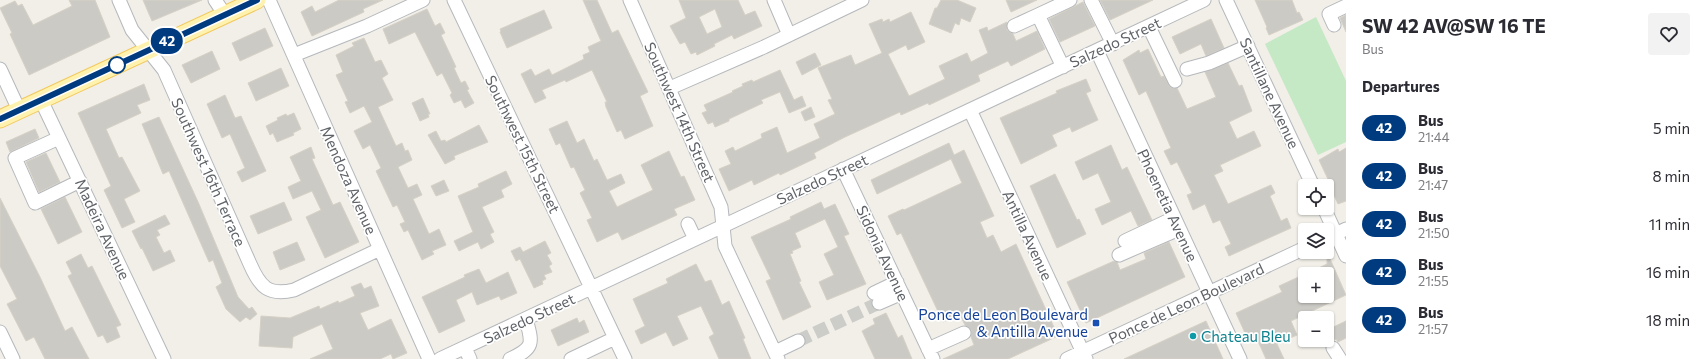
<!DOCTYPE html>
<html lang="en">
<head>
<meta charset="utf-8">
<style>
	:root { --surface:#fff; --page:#f2f2f3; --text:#2b2b33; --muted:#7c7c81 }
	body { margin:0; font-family:Commissioner,sans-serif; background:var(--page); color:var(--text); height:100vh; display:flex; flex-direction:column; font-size:15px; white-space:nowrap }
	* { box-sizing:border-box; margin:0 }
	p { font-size:13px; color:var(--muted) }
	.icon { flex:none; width:22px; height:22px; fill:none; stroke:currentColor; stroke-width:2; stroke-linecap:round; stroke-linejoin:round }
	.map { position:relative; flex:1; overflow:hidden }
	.side { display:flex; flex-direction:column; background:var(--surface); width:360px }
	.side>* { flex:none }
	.badge { padding:0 8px; border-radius:13px; font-size:14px; line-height:26px }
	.fabs { position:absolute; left:1298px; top:179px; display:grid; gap:8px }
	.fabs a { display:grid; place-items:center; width:36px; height:36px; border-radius:4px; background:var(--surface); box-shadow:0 1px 3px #0004; font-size:20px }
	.map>.badge { position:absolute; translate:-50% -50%; box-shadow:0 0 0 2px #fff }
	h2 { padding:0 16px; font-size:15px; line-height:36px }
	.round { display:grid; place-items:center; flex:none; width:42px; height:42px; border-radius:4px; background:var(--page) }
	.head { display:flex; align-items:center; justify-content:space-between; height:68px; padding:0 16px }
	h1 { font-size:19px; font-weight:700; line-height:30px }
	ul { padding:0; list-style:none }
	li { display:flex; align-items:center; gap:12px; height:48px; padding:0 16px }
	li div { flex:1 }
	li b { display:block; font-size:15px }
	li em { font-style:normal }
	li .badge { min-width:44px; font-weight:700; text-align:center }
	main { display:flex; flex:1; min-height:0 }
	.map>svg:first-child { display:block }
</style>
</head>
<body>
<main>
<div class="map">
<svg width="1346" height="359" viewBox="0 0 1346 359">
	<rect width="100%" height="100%" fill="#f1efe8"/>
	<!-- green -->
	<path fill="#c5e8c5" d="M1316 17 1346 81V142L1318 155 1265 44Z"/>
	<!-- building -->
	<path fill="#cccac5" stroke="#d6d1c6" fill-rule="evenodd" d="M69 0H95L110 37 29 75 10 34 12 33 0 8 15 1 18 6 22 4 33 25 72 6Z
		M143 0H202L152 21Z
		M339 0H383L363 9 364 12 312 36 301 12 312 6 315 12Z
		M583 0H597L612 33 618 30 648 92 640 96 653 126 625 139 621 130 617 132 606 107 605 102H607L592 70 566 82 565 80 542 90 546 98 535 103 521 74 531 69 535 76 549 69 552 75 584 59 583 55 590 52 588 47 601 41Z
		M679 0H738L745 15 755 11 762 26 734 39 732 35 714 44 715 46 697 55 696 52 691 54 685 42 680 44 670 26 686 18ZM715 9 722 27 707 34 699 17Z
		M941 0H957L976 8 970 22 961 18 959 25 955 23 951 33 929 24 935 8H937Z
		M1006 0H1037L1011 12Z
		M1100 0H1153L1110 20Z
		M1255 0H1292L1297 13 1299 12 1303 20 1269 35 1266 28 1267 27Z
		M1083 2 1095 26 1060 42 1049 19Z
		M427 9 435 26 440 23 445 33 441 35 456 67 454 68 461 83 465 81 469 89 467 90 474 103 465 108 461 100 454 103 450 95 452 93 442 73 437 76 415 32 389 44 383 29Z
		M544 10 552 28 507 48 500 32 501 31 500 29Z
		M911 12 925 42 908 50 906 45 888 54 909 96 945 79 939 66 967 53 971 62 988 53 979 30 987 27 988 31 1007 22V30L1013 34 1016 41 1037 31 1045 49 1011 66 1008 61 978 75 980 81 929 105 928 103 901 115 900 112 845 137 814 153 816 158 780 175 779 173 754 185 752 180 729 191 719 169 731 164 725 151 733 147 735 151 762 138 761 134 777 127 787 153 820 138 814 124 835 114 828 100 832 99 818 68 851 55 855 65 882 53 869 24 882 19 883 22 889 19 890 22Z
		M1346 15V32L1340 18Z
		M1211 19 1224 48 1206 56 1201 44 1180 54 1172 37Z
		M265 28 273 46 240 61 232 43Z
		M364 38 375 62 381 60 388 74 382 78 393 100 378 107 396 146 402 143 405 151 408 150 412 160 398 167 408 188 417 184 422 195 413 199 429 234 439 229 446 245 432 251 434 254 422 260 408 230 404 232 400 224 405 222 397 205 393 207 376 171 381 168 370 145 363 149 354 131 372 122 364 106 350 113 345 102 348 101 336 75 343 72 336 55 354 46 352 43Z
		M1148 49 1161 77 1164 76 1170 87 1177 88 1187 109 1216 97 1205 72 1228 63 1239 86 1242 85 1252 111 1229 122 1237 139 1254 131 1261 146 1220 165 1223 171 1214 175 1228 204 1271 185 1275 193 1270 196 1281 221 1287 218 1291 228 1229 256 1225 247 1231 244 1220 220 1213 223 1205 204 1193 210 1187 195 1192 193 1177 162 1171 165 1164 151 1171 148 1146 91 1139 95 1123 60 1139 50 1140 53Z
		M212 51 220 69 191 83 182 65Z
		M815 53 821 65 802 75 796 62Z
		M281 68 289 86 256 101 248 83Z
		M780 70 794 100 802 96 806 106 789 113 780 92 761 100 763 103 729 119V121L715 127 713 122 708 124 702 113 707 111 704 105 733 92 732 91 743 86 742 84 752 80 753 82Z
		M1086 79 1091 91 1086 93 1098 120 1072 132 1070 127 1052 135 1057 146 1021 164 1000 118 1057 93 1056 91Z
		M144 84 150 100 137 105 141 113 106 129 119 158 122 157 140 191 124 199 135 222 122 228 104 190 111 186 78 113Z
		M225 95 235 118 241 116 266 171 242 182 237 172 245 168 230 134 222 138 207 104Z
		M423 98 430 114H428L429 117 420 121 412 103Z
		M811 107 815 117 805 121 801 112Z
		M294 113 301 129 293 133 294 135 277 142 273 133 270 135 266 126 278 120 277 118 286 114 287 116Z
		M159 117 199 204 238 297 249 309 252 307 257 314 250 320 246 317 240 322 226 309 216 287 222 283 213 260 209 262 169 171 163 174 142 124Z
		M567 121 577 143 584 139 594 161 597 159 607 180 621 174 625 183 609 191 617 207 653 190 641 165 669 151 681 177 684 176 695 200 674 209 677 215 622 240 618 232 597 242 587 220 592 218 580 193 585 190 574 167 571 168 560 143 556 145 549 129Z
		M479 125 488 142 454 156 455 159 445 164 428 135 436 131 441 141 445 140 446 142Z
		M35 129 39 138 10 152 6 142Z
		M949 143 954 155 964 150 994 216 980 222 987 238 993 235 1001 252 1016 244 1058 336 1008 359H943L974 345 971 337V330L965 325 960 315 943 322 901 233 897 235 888 216 903 209 904 210 962 183 951 159 877 194 871 180Z
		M1111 145 1122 170 1127 167 1152 220 1138 226 1131 211 1102 225 1095 209 1111 202 1098 173 1083 180 1075 162Z
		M311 147 315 158 312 159 333 205 340 202 359 242 325 258 306 217 321 210 312 191 293 199 288 187 301 181 290 157Z
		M1346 148V201L1338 204 1333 193 1334 192 1319 160 1338 149 1339 152Z
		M46 153 60 182 39 192 26 162Z
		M506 171 512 184 501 190 504 197 482 207 494 232 490 234 494 242 481 249 478 242 459 251 454 241 473 232 458 196 479 187 478 184Z
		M1055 174 1077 220 1079 219 1086 234 1057 248 1030 186Z
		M444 180 449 191 436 196 431 186Z
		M65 197 82 232 58 244 41 209Z
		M0 198 40 277 65 331 72 327 89 359H45L34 337 26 341 7 304 17 299 0 266Z
		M284 202 292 220 258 234 250 216Z
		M821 202 824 209 835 204 849 234 844 236 866 284 827 300 819 282 834 275 824 254 838 247 825 219 795 233 801 247 792 251 793 253 790 254 801 281 799 282 811 307 783 320 766 281 771 279 751 237 791 219 790 217Z
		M165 215 170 224 157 230 160 235 156 237 164 253 170 250 175 261 153 271 142 248 141 249 132 231Z
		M545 241 551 253 547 255 552 264 549 266 552 272 544 275 546 279 542 281 543 284 534 288 520 259 516 261 511 251 520 247 523 252Z
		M297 242 305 260 280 270 273 252Z
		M1169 242 1185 277 1086 323 1067 282 1114 261 1117 262 1120 270 1146 259 1144 253Z
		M1327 252 1346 295 1291 321 1297 335 1277 344 1284 359H1266L1257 339 1249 342 1236 313 1282 292 1279 286 1305 274V296H1327V274H1306L1327 264Z
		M81 254 88 268 92 266 121 325 116 327 120 337 107 343 103 335 98 337 68 276 72 274 66 262Z
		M696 264 705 282 711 280 722 305 729 301 745 338 743 339 751 359H719L709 337 714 334 701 306 677 316 688 339 673 346 666 332 641 344 635 331 645 326 633 299 668 283 666 279Z
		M479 269 486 283 508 272 517 293 501 300 499 296 477 305 472 292 456 300 465 321 439 333 422 297 465 277 464 275Z
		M361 283 364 289 371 286 379 306 360 313 368 330 391 319 407 353 393 359 391 354 380 359H310L333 349 322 324 293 337 292 348 259 346 261 316 290 318 319 306 320 309 338 301 339 303 355 296 351 287Z
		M886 313 898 338 902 335 912 359H875L862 331 875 324 873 319Z
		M577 318 579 323 584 320 589 332 558 346 551 330Z
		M1206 321 1223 359H1124Z
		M1346 321V338L1338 342 1336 339 1327 343V330Z"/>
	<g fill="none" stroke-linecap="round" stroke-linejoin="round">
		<!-- minor-tunnel -->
		<path stroke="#ccccc8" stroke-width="13" stroke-dasharray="13 6" stroke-linecap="butt" d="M798 341 879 303"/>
		<!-- minor casing -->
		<g stroke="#b5b8bc" stroke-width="15">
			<path id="minor" d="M119 0 132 30 164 70 250 264C260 287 268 296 294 290L380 249
				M215 0 225 15
				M269 0 429 359
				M454 0 625 359
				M630 0 721 207 725 246 778 359
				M774 0 789 35
				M1091 0 1113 44
				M1226 0 1313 186
				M1038 15 1070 0
				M1334 25 1329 14 1346 6
				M1014 26 1038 15 1063 67
				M1149 27 1175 81
				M1097 51 1240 359
				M294 55 367 26 423 0
				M0 69 19 110
				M1187 69 1209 63 1248 46
				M670 88 764 47 862 0
				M41 100 164 359
				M970 110 1086 359
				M59 138 15 158 35 203 80 181
				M843 169 933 359
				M1324 208 1346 256
				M688 224 695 239
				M1327 238 1346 229
				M1125 241 1174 218
				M1119 255 1179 229
				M874 293 897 282
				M879 303 902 293
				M0 332 13 359
				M465 348 470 359
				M1333 348 1340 359
				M928 349 964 333
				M775 352 798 341
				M440 359 1204 0
				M510 359C534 348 533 344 526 319
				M571 359 615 338
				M1067 359 1305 248"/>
		</g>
		<!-- major casing -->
		<g stroke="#f2c960" stroke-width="19">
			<path id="major" d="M0 119 257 0"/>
		</g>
		<!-- minor -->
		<use href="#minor" stroke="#fff" stroke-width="13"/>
		<!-- major -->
		<use href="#major" stroke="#fff2af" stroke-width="17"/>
	</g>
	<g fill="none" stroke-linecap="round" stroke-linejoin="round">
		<!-- line casing -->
		<g stroke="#fff" stroke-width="9">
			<path id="line" d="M0 119 257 0"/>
		</g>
		<!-- line -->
		<use href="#line" stroke="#003b80" stroke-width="6"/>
	</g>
	<!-- markers -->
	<circle fill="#fff" stroke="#003b80" stroke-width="2" cx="117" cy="65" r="8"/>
	<rect fill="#1a4fb4" stroke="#fff" stroke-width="1.5" x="1092" y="319" width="8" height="8" rx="2"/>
	<circle fill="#0f9aa8" stroke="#fff" stroke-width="1.5" cx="1193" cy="336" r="4"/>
	<g text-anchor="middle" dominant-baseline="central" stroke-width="3.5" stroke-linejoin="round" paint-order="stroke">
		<!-- street labels -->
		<g font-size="15" fill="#5f6368" stroke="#fff">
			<text transform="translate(1115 42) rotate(-25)">Salzedo Street</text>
			<text transform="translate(1270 93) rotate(65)">Santillane Avenue</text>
			<text transform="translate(680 112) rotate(66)">Southwest 14th Street</text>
			<text transform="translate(523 144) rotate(64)">Southwest 15th Street</text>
			<text transform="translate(209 172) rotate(66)">Southwest 16th Terrace</text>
			<text transform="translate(822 179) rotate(-25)">Salzedo Street</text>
			<text transform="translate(349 180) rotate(66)">Mendoza Avenue</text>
			<text transform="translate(1168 205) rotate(65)">Phoenetia Avenue</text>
			<text transform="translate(103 229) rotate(65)">Madeira Avenue</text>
			<text transform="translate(1028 235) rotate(65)">Antilla Avenue</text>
			<text transform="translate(883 253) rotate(65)">Sidonia Avenue</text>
			<text transform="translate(1186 303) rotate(-25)">Ponce de Leon Boulevard</text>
			<text transform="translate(529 318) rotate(-25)">Salzedo Street</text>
		</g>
		<!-- transit labels -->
		<g font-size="15" fill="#164399" stroke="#fff" text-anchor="end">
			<text x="1088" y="314">Ponce de Leon Boulevard<tspan x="1088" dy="17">&amp; Antilla Avenue</tspan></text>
		</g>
		<!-- culture labels -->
		<g font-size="15" fill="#0d838f" stroke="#fff" text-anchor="start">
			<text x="1201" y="336">Chateau Bleu</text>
		</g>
	</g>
</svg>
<div class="fabs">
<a><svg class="icon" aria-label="locate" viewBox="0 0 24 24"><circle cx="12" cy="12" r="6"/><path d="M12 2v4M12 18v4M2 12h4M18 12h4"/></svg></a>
<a><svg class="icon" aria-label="layers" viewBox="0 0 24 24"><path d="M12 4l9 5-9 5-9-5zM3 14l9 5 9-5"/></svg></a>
<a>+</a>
<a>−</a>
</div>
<b class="badge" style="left:167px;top:41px;background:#003b80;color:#fff">42</b>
</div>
<section class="side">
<div class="head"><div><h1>SW 42 AV@SW 16 TE</h1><p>Bus</p></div><a class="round"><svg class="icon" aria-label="heart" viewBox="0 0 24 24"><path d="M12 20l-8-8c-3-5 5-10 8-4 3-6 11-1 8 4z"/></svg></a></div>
<h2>Departures</h2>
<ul>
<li><span class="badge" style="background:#003b80;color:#fff">42</span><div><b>Bus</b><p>21:44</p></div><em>5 min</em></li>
<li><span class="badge" style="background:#003b80;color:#fff">42</span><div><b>Bus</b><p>21:47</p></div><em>8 min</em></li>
<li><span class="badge" style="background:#003b80;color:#fff">42</span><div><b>Bus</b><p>21:50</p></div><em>11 min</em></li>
<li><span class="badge" style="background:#003b80;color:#fff">42</span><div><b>Bus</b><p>21:55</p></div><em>16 min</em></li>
<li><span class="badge" style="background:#003b80;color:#fff">42</span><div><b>Bus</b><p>21:57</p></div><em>18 min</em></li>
</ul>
</section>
</main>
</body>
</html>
